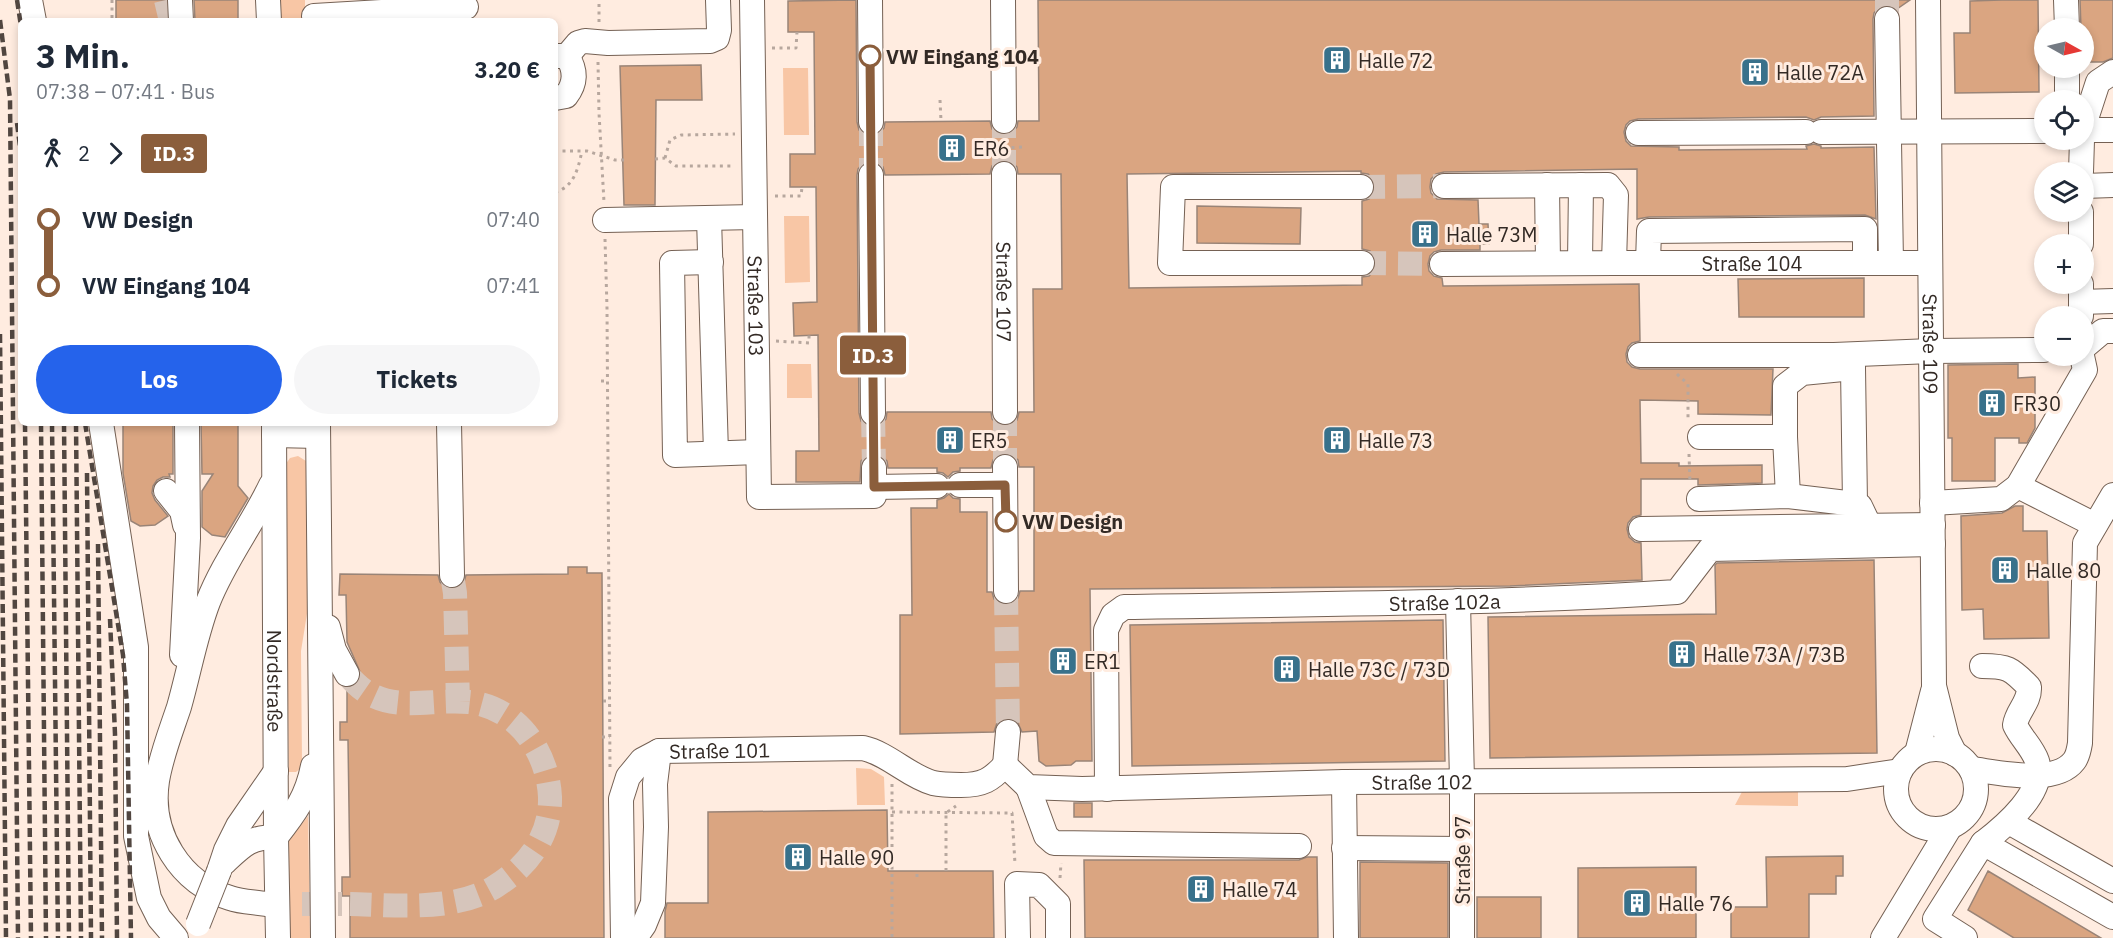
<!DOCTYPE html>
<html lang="de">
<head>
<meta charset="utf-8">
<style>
	:root { --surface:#fff; --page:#f6f6f7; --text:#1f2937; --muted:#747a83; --accent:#2563eb }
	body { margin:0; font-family:"IBM Plex Sans",sans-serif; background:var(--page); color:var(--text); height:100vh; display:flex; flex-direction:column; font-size:22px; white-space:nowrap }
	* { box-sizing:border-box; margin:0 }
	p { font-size:20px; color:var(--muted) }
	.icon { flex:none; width:33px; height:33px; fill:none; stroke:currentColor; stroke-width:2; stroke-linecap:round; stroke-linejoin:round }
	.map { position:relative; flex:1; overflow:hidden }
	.sheet { position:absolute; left:18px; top:18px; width:540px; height:408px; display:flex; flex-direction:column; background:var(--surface); border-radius:9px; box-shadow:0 3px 9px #0003 }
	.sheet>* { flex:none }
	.badge { padding:0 12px; border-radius:4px; font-size:21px; line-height:39px }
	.needle { width:39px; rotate:98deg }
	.buttons { position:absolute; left:2034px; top:18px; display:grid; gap:12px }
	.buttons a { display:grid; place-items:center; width:60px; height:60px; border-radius:50%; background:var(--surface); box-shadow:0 3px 9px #0003; font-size:30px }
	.map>.badge { position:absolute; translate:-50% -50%; box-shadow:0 0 0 3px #fff }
	.legs { display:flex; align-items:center; gap:9px; height:66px; padding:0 18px; font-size:20px }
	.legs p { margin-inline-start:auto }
	.headline { display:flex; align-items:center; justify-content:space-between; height:102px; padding:0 18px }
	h1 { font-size:33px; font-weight:700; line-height:45px }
	.cta { display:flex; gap:12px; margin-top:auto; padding:12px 18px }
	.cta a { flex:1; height:69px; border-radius:36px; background:var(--accent); color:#fff; font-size:24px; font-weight:700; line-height:69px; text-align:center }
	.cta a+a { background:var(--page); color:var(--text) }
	ul { padding:0 18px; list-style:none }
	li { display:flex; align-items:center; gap:21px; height:66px; font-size:22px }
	li i { display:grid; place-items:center; width:9px; height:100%; margin:0 8px; background:currentColor }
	li i::after { content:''; width:15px; height:15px; margin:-8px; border:4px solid; border-radius:50%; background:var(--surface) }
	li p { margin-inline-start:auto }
	li:first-child i { background:linear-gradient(#0000 50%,currentColor 0) }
	li:last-child i { background:linear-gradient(currentColor 50%,#0000 0) }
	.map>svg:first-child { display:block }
</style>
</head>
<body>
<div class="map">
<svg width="2113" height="938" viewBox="0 0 2113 938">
	<rect width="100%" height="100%" fill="#ffece0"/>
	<!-- green -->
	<path fill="#f8c6a5" d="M279 0H305V21H279Z
		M783 68H808L809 135H784Z
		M784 216H809L810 282 785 283Z
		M787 364H811L812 398H787Z
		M298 456 306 461 309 470 310 595 301 651 302 762 301 768 296 772H289L285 465 290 458Z
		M856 768 871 769 884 777 885 805H857Z
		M1798 789V806L1735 805 1743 790Z
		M308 816 310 938H288L287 843Z"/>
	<!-- building -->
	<path fill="#daa581" stroke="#998477" stroke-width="1.5" fill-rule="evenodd" d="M116 0H166L167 21H116Z
		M194 0H238V21H195Z
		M856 0 857 122 859 130 865 135 871 136 879 134 884 128 885 122 990 121 992 129 997 133 1004 135 1012 133 1017 127 1018 121H1039L1038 0H1910L1897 9 1886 5 1879 7 1874 13 1873 19 1874 116 1821 117 1814 120 1806 117 1638 119 1630 121 1626 125 1624 132 1626 141 1631 146 1679 147V150L1807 149 1806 146 1814 144 1821 146V148L1874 147 1876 219 1865 215 1649 217 1637 219V169L1444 172 1436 174 1431 179 1430 187 1431 193 1437 199 1478 200 1479 224H1488L1489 244H1480V250H1441L1434 252 1430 256 1428 264 1429 271 1434 276 1442 278 1443 286 1639 284 1640 341 1632 343 1628 347 1626 354 1627 362 1632 367 1640 369H1773L1771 415 1698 414V401L1640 400 1641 463H1679V466L1762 465V483L1698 485V479H1641V515L1633 517 1628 523 1627 529 1629 537 1635 542 1641 543 1642 580 1510 586 1090 589 1092 761H1076L1071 765 1046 766 1039 761 1037 731 1022 732 1017 721 1010 718 1003 719 997 723 994 732 900 734V615H912L911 508H937V500L944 498 949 494 953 498 960 499V512H987V592H992L994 599 1000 604 1007 605 1013 604 1018 598 1020 591H1034V467H1019L1018 460 1012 455 1004 453 998 454 993 460 991 468H960V471L953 472 948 477 943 473 937 472V468H888L887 461 882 456 873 454 866 456 861 461 860 482H796V451H819L818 335 794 336 793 303 817 302 816 187H790V154H815L814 32H788V1ZM1003 160 1012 162 1017 167 1018 174H1061L1062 289H1033L1034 412H1019L1017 420 1012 425 1006 426 997 424 992 419 991 412H887L886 419 881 425 874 427 867 426 861 421 859 413 857 175 858 169 863 163 871 161 877 162 883 167 885 175 990 174 992 166 996 162ZM1361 171V173L1368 174 1373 179 1375 186 1373 195 1369 199 1362 201V249L1370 251 1374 255 1376 262 1374 271 1369 276 1362 277V285L1129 288 1127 174Z
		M2002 0H2038L2039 92 1955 93 1954 33H1970V1Z
		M2080 0H2113V58L2103 62H2084V28H2081Z
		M701 65 702 100H656L655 205H624L620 66Z
		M1197 206 1301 208 1300 244 1197 243Z
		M1864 278V317H1739L1738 279Z
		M2018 364V378L2035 377V428L2027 443H2019V438H1995V481H1952V438H1948V365Z
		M123 423H173V474H169L170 477H163L157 480 153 486 152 493 155 500 168 516 155 525 140 526 131 521 123 473Z
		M201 423H238V486L248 498 225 537 212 535 202 527V491L213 474H202Z
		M2015 506H2023V531H2047L2049 638 1984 639 1983 609 1962 610 1961 516 2002 513Z
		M1874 560 1877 753 1490 758 1488 617 1716 614 1715 565 1717 563Z
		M568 567H587V573H602L604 938H350V896H342V877H350L348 740H340V722H347V688L354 686 359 682 361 674 347 642 346 595H339L340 574 438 575 440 582 445 587 453 589 459 587 464 582 466 575 568 574Z
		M1443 620 1445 761 1132 766 1130 625Z
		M1074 803H1092V817H1074Z
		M887 810 888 871H993L994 938H665V911L667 903H708V812Z
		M1843 856V876H1836V894H1809V938H1731V907H1767L1766 857Z
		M1307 857H1317L1318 938H1085L1084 860H1299Z
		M1360 862 1448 863V938H1360Z
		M1696 867V938H1578V868Z
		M1988 871 2101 938H2014L1968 910Z
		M1477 897H1541V938H1477Z"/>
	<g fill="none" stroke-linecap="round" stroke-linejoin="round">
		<!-- minor-tunnel -->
		<path stroke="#d6c5bb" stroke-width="24" stroke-dasharray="24 12" stroke-linecap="butt" d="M166 0 171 21
			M1887 0V19
			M871 122V175
			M1004 174V121
			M1361 187 1444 186
			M1362 263 1442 264
			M1005 412V467
			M873 413 874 468
			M452 575 455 593 458 702
			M1006 591 1008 732
			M347 674C382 718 423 698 469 702 517 707 548 752 550 797 551 836 528 866 496 886 456 912 396 905 350 904
			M266 904H342"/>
		<!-- minor casing -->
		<g stroke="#756154" stroke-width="26">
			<g id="minor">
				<path d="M30 0 34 21"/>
				<path d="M180 0 181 21"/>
				<path d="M268 0 269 21"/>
				<path id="s1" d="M752 0 759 497 874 496V468"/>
				<path d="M870 0 871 122"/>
				<path d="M1003 0 1004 121"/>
				<path id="s2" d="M1928 0 1934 686 1947 738 1955 754"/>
				<path d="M2066 0 2067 28"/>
				<path d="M314 16 466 7"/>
				<path d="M1887 19 1891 263"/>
				<path d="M555 56H567L578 43 585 41 608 43 710 41 717 38 719 30 718 0"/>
				<path d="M2067 68V100"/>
				<path d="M555 98 566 96C576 83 576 70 567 56"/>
				<path d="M2084 125 2098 82 2113 72"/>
				<path d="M2084 130H2113"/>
				<path d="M1821 132 2044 131"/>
				<path d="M1638 133 1806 132"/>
				<path d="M2081 172 2082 140"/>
				<path id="s3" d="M1004 174 1005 412"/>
				<path d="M871 175 873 413"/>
				<path d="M1547 185 1548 263"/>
				<path d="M2084 186 2113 185"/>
				<path d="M1361 187H1173L1170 263H1362"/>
				<path d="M709 218 716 453"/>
				<path d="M605 220 755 217"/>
				<path d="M2081 244V212"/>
				<path d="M711 262 672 263 675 455 758 452"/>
				<path d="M1580 263 1581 185"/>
				<path id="s4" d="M1614 263H1930"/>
				<path d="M1648 263 1649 231 1865 229V263"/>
				<path d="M1442 264 1614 263 1616 195 1608 185 1444 186"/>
				<path d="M2081 302 2113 301"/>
				<path d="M2081 316V284"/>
				<path d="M2084 347 2103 331H2113"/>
				<path d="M1640 355H1834L1931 351 2044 350"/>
				<path d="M1853 368 1855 504"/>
				<path d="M101 423 136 647V836L149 898 159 918 176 938"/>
				<path id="s5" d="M274 423 276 837 278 938"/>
				<path d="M318 423 323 938"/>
				<path d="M449 423 452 575"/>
				<path d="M274 435 318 436"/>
				<path d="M1700 437H1785L1788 496"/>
				<path d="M1785 437V386L1802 373 1853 368"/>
				<path d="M1005 467 1006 591"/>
				<path d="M960 485H1005"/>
				<path d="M2018 486 2095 525"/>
				<path d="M874 487 937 486"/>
				<path d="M166 491 182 511 185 525"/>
				<path d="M1699 499 1788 496 1855 504 1860 506 1870 527"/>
				<path d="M1932 503 2001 499 2018 486 2085 370 2082 356"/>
				<path d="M1641 529 1933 525"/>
				<path d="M1458 601 1462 782V938"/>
				<path d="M328 627 334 650 347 674"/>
				<path d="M182 655 188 538 187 423"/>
				<path d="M1982 666C2007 666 2011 668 2029 687 2030 702 2017 711 2015 725 2021 738 2032 747 2037 761 2047 791 2004 827 1983 843L2113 917"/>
				<circle cx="1936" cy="789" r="40"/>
				<path d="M1917 753 1933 691"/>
				<path id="s6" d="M1005 765 1028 787 1082 789 1344 782 1847 779 1900 771"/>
				<path d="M1005 765 1008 732"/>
				<path d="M1971 769C1997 772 2055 786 2074 761 2078 756 2079 749 2080 743L2085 543 2113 495"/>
				<path d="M1344 782 1346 938"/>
				<path d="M1028 787 1046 836 1054 843 1299 846"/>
				<path id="s7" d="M1107 789 1106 630 1113 615 1124 607C1308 604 1493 604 1677 592L1710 549 1933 544"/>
				<path d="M2009 822 2113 881"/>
				<path d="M276 837C295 813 307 797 313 766"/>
				<path d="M1344 848 1462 849"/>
				<path d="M225 862C243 845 250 837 276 837"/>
				<path d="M219 871 226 850 238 826 276 771"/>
				<path d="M266 904C254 902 241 902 230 898 180 883 149 833 157 781 161 756 171 731 179 707 189 672 195 636 208 602 224 561 252 525 271 485"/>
				<path id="s8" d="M623 938 621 799 628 777 642 760 659 751 863 748C889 754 908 776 933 783 942 785 952 785 961 785 983 785 991 780 1005 765"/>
				<path d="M635 938 644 925 653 903 656 827 655 784 659 751"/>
				<path d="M1018 938 1017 884 1039 885 1058 904V938"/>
				<path d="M1883 938 1950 827"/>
				<path d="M1965 938 1935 919 1983 843"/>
			</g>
		</g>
		<!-- path -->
		<path stroke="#b7a79e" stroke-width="3" stroke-dasharray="3 4.5" stroke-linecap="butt" d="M112 0V21
			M599 22V0
			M772 48H796L797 32
			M598 62 599 113 604 202
			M940 100 941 121
			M1004 148 1022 147
			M555 151H587L615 160H624
			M871 151 879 150
			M665 158 670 140 681 135 735 134
			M655 159 665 158 676 166H734
			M555 192C574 187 578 169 582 151
			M775 196H801L802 187
			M605 239 607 308 610 769
			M776 341 809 343V335
			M1677 374 1688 384V420
			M601 381H608
			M873 441H880
			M1689 454 1690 483
			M603 701H610
			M602 737H610
			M892 784V938
			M892 812 1012 813 1015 864
			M946 871V813L956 806
			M917 877V871
			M1060 878 1061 863"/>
		<!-- minor -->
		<use href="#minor" stroke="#fff" stroke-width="24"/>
		<!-- rail -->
		<path stroke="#514640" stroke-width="4.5" stroke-dasharray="9 4.5" stroke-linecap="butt" d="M17 0 21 26
			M0 20 10 99 18 938
			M17 123 21 154
			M0 334 6 938
			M25 423 31 938
			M41 423 46 938
			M52 423 58 938
			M64 423 69 938
			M76 423 81 938
			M85 423 123 655 127 705 131 938
			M87 473 91 938
			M98 544 102 938
			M110 619 115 734 117 938"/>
		<!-- minor-bridge casing -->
		<g stroke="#756154" stroke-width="26" stroke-linecap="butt">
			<path id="minor-bridge" d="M198 924 219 871"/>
		</g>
		<!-- minor-bridge -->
		<use href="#minor-bridge" stroke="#fff" stroke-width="24"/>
	</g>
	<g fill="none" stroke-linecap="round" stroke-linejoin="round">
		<!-- line-1 casing -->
		<g stroke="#fff" stroke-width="14">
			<path id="line-1" d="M870 56 874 487 1005 485 1006 521"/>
		</g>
		<!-- line-1 -->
		<use href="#line-1" stroke="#8b5e3c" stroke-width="9"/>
	</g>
	<!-- icons -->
	<defs>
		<g id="building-square" transform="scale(1.5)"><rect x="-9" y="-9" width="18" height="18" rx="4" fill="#38718b" stroke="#ffece0"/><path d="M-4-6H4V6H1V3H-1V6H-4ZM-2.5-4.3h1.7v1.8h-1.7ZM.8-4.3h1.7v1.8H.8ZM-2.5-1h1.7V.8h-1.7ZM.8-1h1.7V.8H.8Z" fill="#fff"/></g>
	</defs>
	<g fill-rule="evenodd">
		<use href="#building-square" x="1337" y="60"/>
		<use href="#building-square" x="1755" y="72"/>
		<use href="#building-square" x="952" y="148"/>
		<use href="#building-square" x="1425" y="234"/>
		<use href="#building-square" x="1992" y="403"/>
		<use href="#building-square" x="950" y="440"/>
		<use href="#building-square" x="1337" y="440"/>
		<use href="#building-square" x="2005" y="570"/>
		<use href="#building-square" x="1682" y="654"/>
		<use href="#building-square" x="1063" y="661"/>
		<use href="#building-square" x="1287" y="669"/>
		<use href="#building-square" x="798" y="857"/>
		<use href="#building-square" x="1201" y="889"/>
		<use href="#building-square" x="1637" y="903"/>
	</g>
	<!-- markers -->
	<g fill="#fff" stroke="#8b5e3c" stroke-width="3">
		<circle cx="870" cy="56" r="10"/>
		<circle cx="1006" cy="521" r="10"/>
	</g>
	<g text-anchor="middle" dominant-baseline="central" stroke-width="6" stroke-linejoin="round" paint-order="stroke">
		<!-- stop labels -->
		<g font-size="20" font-weight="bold" fill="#332a25" stroke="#ffece0" text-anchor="start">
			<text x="886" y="56">VW Eingang 104</text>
			<text x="1022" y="521">VW Design</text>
		</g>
		<!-- poi labels -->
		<g font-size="20" fill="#332a25" stroke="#ffece0" text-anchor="start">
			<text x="1358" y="60">Halle 72</text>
			<text x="1776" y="72">Halle 72A</text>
			<text x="973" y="148">ER6</text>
			<text x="1446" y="234">Halle 73M</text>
			<text x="2013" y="403">FR30</text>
			<text x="971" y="440">ER5</text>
			<text x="1358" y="440">Halle 73</text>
			<text x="2026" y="570">Halle 80</text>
			<text x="1703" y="654">Halle 73A / 73B</text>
			<text x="1084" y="661">ER1</text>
			<text x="1308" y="669">Halle 73C / 73D</text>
			<text x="819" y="857">Halle 90</text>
			<text x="1222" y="889">Halle 74</text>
			<text x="1658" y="903">Halle 76</text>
		</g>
		<!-- street labels -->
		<g font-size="20" fill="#332a25" stroke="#ffece0">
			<text stroke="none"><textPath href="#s4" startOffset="138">Straße 104</textPath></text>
			<text stroke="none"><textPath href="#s3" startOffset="118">Straße 107</textPath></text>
			<text stroke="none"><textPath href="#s1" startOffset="306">Straße 103</textPath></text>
			<text stroke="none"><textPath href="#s2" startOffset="344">Straße 109</textPath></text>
			<text stroke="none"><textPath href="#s7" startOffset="510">Straße 102a</textPath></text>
			<text stroke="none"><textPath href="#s5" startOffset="258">Nordstraße</textPath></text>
			<text stroke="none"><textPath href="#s8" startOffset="264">Straße 101</textPath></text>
			<text stroke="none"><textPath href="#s6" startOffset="426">Straße 102</textPath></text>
			<text transform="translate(1462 860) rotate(-90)">Straße 97</text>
		</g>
	</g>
</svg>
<div class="buttons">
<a><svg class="needle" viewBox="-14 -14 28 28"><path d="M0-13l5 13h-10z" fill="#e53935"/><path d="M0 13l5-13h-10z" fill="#747a83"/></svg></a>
<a><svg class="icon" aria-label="locate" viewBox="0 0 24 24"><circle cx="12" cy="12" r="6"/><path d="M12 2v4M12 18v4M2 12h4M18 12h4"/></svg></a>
<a><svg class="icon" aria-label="layers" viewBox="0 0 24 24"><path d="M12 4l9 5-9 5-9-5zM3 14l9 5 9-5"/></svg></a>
<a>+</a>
<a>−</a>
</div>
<b class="badge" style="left:873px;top:355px;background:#8b5e3c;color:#fff">ID.3</b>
<section class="sheet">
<div class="headline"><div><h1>3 Min.</h1><p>07:38 – 07:41 · Bus</p></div><b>3.20 €</b></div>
<div class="legs"><svg class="icon" aria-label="walk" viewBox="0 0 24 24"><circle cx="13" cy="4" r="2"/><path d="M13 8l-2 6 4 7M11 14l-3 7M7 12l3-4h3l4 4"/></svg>2<svg class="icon" aria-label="forward" viewBox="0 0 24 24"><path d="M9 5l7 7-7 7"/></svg><b class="badge" style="background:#8b5e3c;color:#fff">ID.3</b></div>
<ul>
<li><i style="color:#8b5e3c"></i><b>VW Design</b><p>07:40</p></li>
<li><i style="color:#8b5e3c"></i><b>VW Eingang 104</b><p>07:41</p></li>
</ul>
<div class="cta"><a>Los</a><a>Tickets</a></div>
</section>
</div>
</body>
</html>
